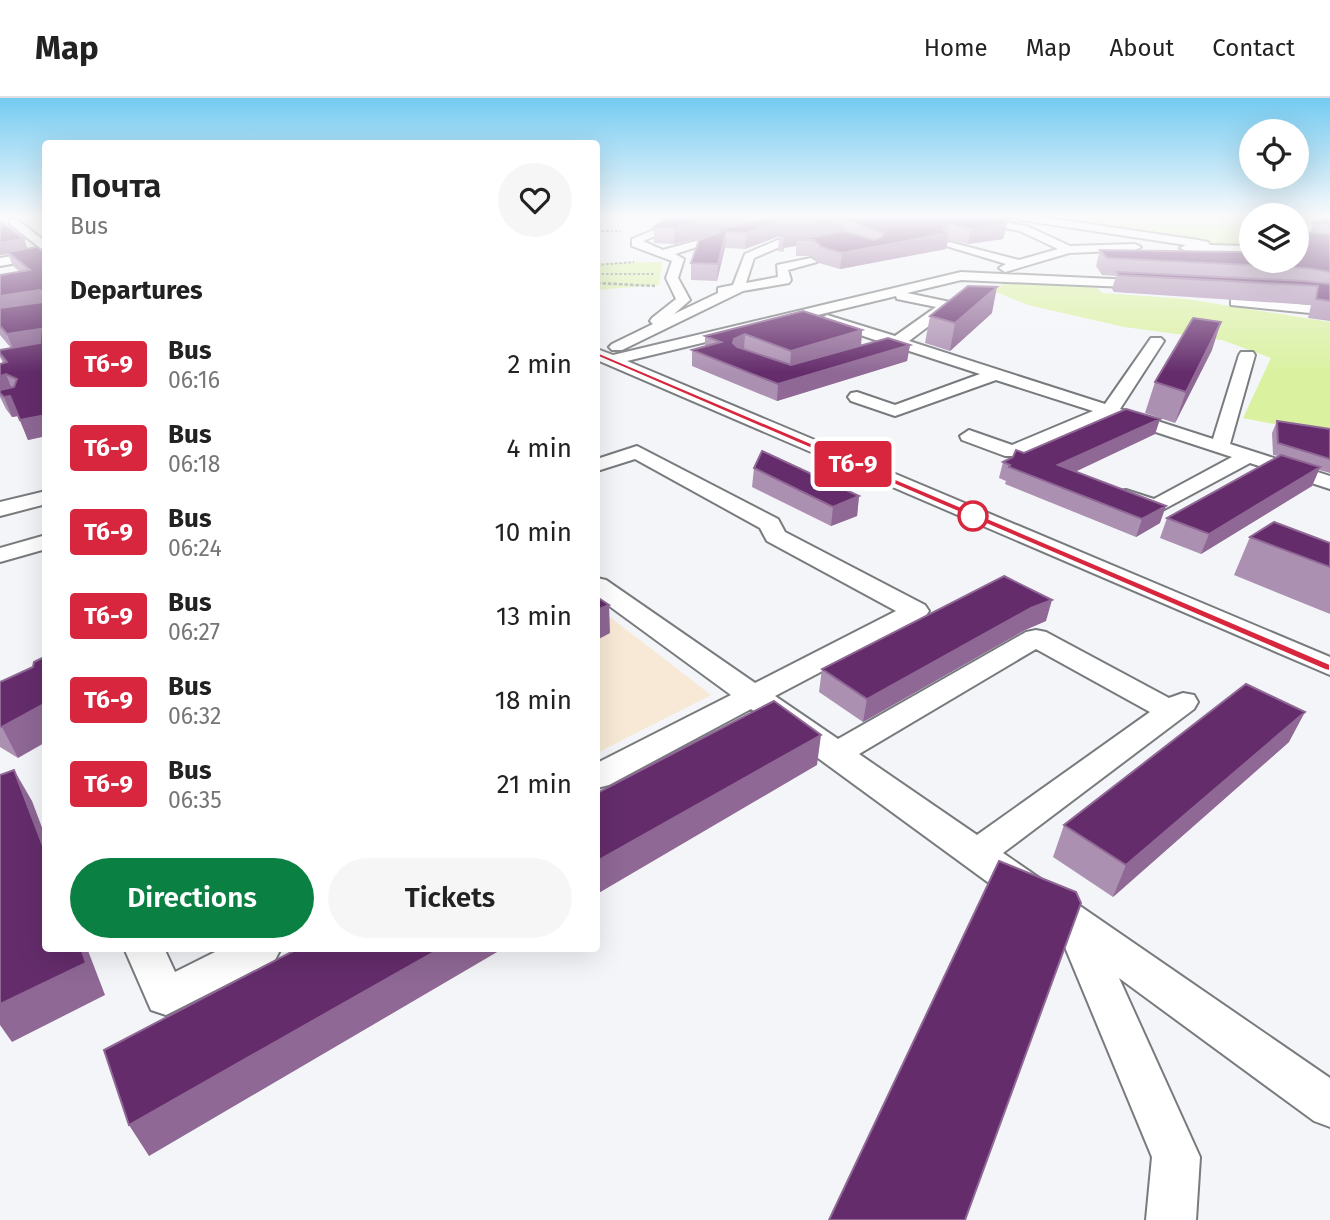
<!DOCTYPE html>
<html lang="en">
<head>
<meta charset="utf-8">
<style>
	:root { --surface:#fff; --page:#f6f6f6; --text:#222; --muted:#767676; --line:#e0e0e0; --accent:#0b8043 }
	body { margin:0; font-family:"Fira Sans",sans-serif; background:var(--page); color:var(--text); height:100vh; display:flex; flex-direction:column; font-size:26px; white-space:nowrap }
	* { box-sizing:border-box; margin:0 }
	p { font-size:23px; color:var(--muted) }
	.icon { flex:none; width:38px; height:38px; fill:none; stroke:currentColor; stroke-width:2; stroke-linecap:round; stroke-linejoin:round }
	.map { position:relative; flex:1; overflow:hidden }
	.sheet { position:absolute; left:42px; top:42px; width:558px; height:812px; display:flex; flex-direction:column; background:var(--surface); border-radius:7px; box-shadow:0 7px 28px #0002 }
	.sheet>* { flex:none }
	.badge { padding:0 14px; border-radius:5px; font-size:24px; line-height:46px }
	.buttons { position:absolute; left:1239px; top:21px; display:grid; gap:14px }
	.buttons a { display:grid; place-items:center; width:70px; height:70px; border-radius:50%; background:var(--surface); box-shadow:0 7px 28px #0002; font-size:35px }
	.map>.badge { position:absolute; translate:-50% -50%; box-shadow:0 0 0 4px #fff }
	h2 { padding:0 28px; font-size:26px; line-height:63px }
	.round { display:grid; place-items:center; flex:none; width:74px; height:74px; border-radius:37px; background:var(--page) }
	.summary { display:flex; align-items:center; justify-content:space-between; height:119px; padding:0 28px }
	h1 { font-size:33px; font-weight:600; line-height:52px }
	.button { display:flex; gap:14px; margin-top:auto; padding:14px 28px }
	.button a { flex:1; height:80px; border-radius:42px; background:var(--accent); color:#fff; font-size:28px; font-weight:600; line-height:80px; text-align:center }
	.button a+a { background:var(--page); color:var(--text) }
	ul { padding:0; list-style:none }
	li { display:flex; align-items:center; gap:21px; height:84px; padding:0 28px }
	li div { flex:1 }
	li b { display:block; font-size:26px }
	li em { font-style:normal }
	li .badge { min-width:77px; font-weight:700; text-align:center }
	header { display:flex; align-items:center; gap:42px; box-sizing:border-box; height:98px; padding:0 35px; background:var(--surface); border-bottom:2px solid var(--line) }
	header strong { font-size:33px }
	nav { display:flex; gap:38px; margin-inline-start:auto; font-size:24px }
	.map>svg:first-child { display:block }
</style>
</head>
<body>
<header>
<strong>Map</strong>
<nav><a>Home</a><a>Map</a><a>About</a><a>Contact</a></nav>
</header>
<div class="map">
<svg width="1330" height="1122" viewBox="0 0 1330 1122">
	<rect width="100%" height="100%" fill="#f3f5f8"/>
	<!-- education -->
	<path fill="#f7e9d5" d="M0 118H45V160L0 167Z
		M597 509 711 597 597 655Z"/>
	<!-- green -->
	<path fill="#daf1a0" d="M971 118H1251V156L1127 135Z
		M662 164 659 187 597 192V165Z
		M1009 181 1094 187 1102 195 1187 201 1330 224V337L1243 320 1271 260 1222 242 1124 229 1028 207 994 193Z"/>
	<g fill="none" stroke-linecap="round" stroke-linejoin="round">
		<!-- minor casing -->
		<g stroke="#787b7d" stroke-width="4">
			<path id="minor" d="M688 118 793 121 798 124 793 127 695 122 643 143 663 152 732 133 737 136 675 156 684 161 678 180 690 202 674 216 718 195V190L733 187 745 156 780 141 815 135 820 138 787 146 754 160 746 185 778 179 777 167 811 160 817 164 788 172 791 182 789 185 743 193 622 252H612L609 249 612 246 653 226 650 223 652 220 676 201 666 180 672 163 632 148V141Z
				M971 118 1027 128 1070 148 1135 146 1141 149 1135 152 1069 155 1005 174 999 170 1006 166 943 147 949 144 1019 162 1058 151 1020 133 967 123V119Z
				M1017 118H1034L1198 142 1208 144 1210 147 1251 148V154L1186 153 1180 150 1186 147 1021 122Z
				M10 122H18L46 144V160L0 168V160L44 153 10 126Z
				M961 174 1155 183V189L1150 190 961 182 907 195 950 204 952 207 950 212 909 243 1105 306 1151 240H1161L1164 243 1120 311 1213 341 1239 257 1241 254H1253L1255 257 1230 346 1330 378V391L1250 365 1155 416 1118 403 1115 398 1118 393 1126 392 1154 401 1232 359 1110 319 1019 358H1005L962 342 960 338 969 332 1012 347 1093 313 996 282 895 318 851 303 848 299 851 295 857 294 895 307 980 276 897 249 877 251 874 248 881 244 822 224 820 221 827 217 895 238 936 209 897 201 896 198 627 263 1330 559V577L597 262V251L613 257Z
				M1236 200 1330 209V217L1231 207V201Z
				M46 250V260L0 268V258Z
				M637 348 778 421 785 434 925 507 929 513 925 519 775 598 838 641 1026 534 1036 532 1046 534 1169 600 1183 595 1194 597 1198 604 1194 611 1003 755 1330 980V1029L1314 1023 1119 880 1200 1059 1196 1122H1146L1152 1059 1060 837 751 611 609 687 597 690V665L731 597 597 499V480L606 482 755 585 896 513 767 443 760 430 635 361 597 373V361ZM1036 551 1150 614 977 737 859 656Z
				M46 393V406L0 418V404Z
				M46 437V451L0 464V450Z
				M124 850H164L175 874 223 850H281L275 862 166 917 151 912Z"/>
		</g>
		<!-- path-far1 -->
		<path stroke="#87898b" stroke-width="2" stroke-dasharray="2.5 2" stroke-linecap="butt" d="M597 133H621
			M597 167 634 164
			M597 176H655"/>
		<!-- path -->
		<path stroke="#87898b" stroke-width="2.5" stroke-dasharray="3.5 2" stroke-linecap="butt" d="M597 185 655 188"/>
		<!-- minor -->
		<use href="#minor" fill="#fff" fill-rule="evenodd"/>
	</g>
	<!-- wall -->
	<path fill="#ac90b2" d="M635 118H727L753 123 756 122 757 118H1011L1010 120H1008L1003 141 968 146 948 142 946 151 840 171 819 165 812 158H796V148L784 150 783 154 778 153 779 138 745 151 725 150 717 183 691 182V165L713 137 674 146 654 145V129L664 122Z
		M1330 118V223L1308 220 1311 207 1114 194 1112 191 1116 178 1102 177 1096 168 1100 152 1241 154 1302 134 1310 135 1313 125Z
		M24 141 28 151 46 155V338L28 342 18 318 12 319 6 311 0 299V266L3 265 0 259V252L11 250 0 237V177L20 174 13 168 8 156 0 157Z
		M992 215 950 253 925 245 930 218Z
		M862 232 861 247 820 259 910 247 907 263 777 303 692 268V252L705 249V238Z
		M1212 252 1175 325 1145 315 1155 284Z
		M1160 321 1155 336 1075 374 1160 425 1136 439 1005 386 1006 383 999 380 1003 364 1024 355Z
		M1277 323 1330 331V375L1319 372 1312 388 1201 456 1160 440 1167 420 1278 358 1273 357 1272 335Z
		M754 370 859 398 857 418 831 428 752 389Z
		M1250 439 1330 445V516L1234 477Z
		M1046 523 1025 532 863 624 819 594 822 571Z
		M0 584 18 660 0 649Z
		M1289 644 1113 799 1053 759 1064 727Z"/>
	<!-- shaded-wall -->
	<path fill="#8f6895" d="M727 118H753V127L713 133V137L674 146 675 130Z
		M757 118H822L809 119 808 130 845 122 843 137 814 142H797L796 148 784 150 783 154 784 138 780 137V138L745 151 746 135 756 126Z
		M1009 118 1003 141 968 146 971 131Z
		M950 126 946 151 840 171 842 155 943 131Z
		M726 134 725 150 717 183 718 166Z
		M24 141 28 153 8 154V156L0 157V145Z
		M997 189 992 215 950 253 955 225Z
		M40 192 46 207 0 214V198Z
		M1221 224 1212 252 1175 325 1186 294Z
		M41 231 46 248 14 253 7 236Z
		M862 232 861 247 790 268 791 253Z
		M745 236 744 252 734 257V241Z
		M910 247 907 263 777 303 778 286Z
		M6 276 13 294 0 295V278Z
		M10 298 18 318 12 319 4 299Z
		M46 317V338L28 342 20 322Z
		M1160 321 1155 336 1053 384 1058 367Z
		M1320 369 1312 388 1201 456 1209 436Z
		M859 398 857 418 831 428 833 409Z
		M1166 408 1160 425 1136 439 1142 421Z
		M1052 502 1046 523 1025 532 863 624 867 601 1031 510Z
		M609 507 610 535 597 542V512Z
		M46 605V644L18 660 2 629Z
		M1305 614 1289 644 1113 799 1126 767Z
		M821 637 817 667 597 796V763Z
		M14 672 32 703 46 740V756Z
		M81 850H87L105 897 12 944 0 927V906Z
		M441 850H504L149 1058 129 1027Z"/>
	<!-- building -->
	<path fill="#642c6b" stroke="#8f6895" stroke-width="2" d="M675 118H727L675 130 654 129 661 123Z
		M791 118H1009L1006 126 971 131 950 126 943 131 948 135 842 155 821 149 814 142H797L844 133 874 142 882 139 883 135 845 122 786 135 784 138 779 137 789 133 817 125 809 119 781 123 746 135 726 134 718 166 691 165 699 142 721 134 713 133 763 121Z
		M1330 118V127L1313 125Z
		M0 123 24 141 0 145Z
		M1300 130 1302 134 1330 136V174L1305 170 1107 160 1100 152 1241 154 1251 150V163H1297V131Z
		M37 149 46 155V317L20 322 10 298 4 299 0 295V292L14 289 17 281 6 276 0 278V266L7 264 0 255V252L40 245 41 231 7 236 0 228V210L42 204 43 194 40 192 0 198V177L30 172 8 154Z
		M1117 174 1305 183 1330 186V203L1316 201 1318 188 1119 177Z
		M968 188 997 189 955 225 930 218Z
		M803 213 862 232 791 253 745 236 734 241 733 245 737 249 791 267 888 240 910 247 778 286 692 252 721 244 705 238Z
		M1193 220 1221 224 1186 294 1155 284Z
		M1126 311 1160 321 1058 367 1166 408 1142 421 1009 369 1010 367 1003 364 1013 359 1016 352 1024 355Z
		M1277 323 1330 331V361L1278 345Z
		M762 353 859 398 833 409 754 370Z
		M1281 357 1320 369 1209 436 1167 420Z
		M1274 424 1330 445V469L1250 439Z
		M1004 478 1052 502 1031 510 867 601 822 571Z
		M597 499 609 507 597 512Z
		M46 558V605L2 629 0 628V584L33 569 34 564Z
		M1246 586 1305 614 1126 767 1064 727Z
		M774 603 821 637 597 763V695Z
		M14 672 46 756V850H81L86 865 0 906V677Z
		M999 763 1076 794 1081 805 965 1122H829Z
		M299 850H441L129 1027 104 952Z"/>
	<!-- sky -->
	<linearGradient id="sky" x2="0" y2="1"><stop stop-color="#74cbf1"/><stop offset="0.43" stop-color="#fafafc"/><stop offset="1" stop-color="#fafafc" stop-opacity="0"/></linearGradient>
	<rect width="1330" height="275" fill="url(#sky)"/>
	<!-- line -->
	<path fill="#d7263d" stroke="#fff" stroke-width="2" d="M597 254 1330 566V573L1325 572 594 257Z"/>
	<!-- markers -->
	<circle fill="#fff" stroke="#d7263d" stroke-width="3.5" cx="973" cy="418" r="14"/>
</svg>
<div class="buttons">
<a><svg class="icon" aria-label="locate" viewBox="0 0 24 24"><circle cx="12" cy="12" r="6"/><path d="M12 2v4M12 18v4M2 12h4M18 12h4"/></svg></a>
<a><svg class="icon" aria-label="layers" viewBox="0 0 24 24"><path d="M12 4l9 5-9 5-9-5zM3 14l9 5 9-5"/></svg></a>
</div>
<b class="badge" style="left:853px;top:366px;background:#d7263d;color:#fff">Тб-9</b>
<section class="sheet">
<div class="summary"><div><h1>Почта</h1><p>Bus</p></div><a class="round"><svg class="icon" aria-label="heart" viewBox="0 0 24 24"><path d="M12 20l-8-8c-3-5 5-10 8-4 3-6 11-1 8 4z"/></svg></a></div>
<h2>Departures</h2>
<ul>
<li><span class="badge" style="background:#d7263d;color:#fff">Тб-9</span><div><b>Bus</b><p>06:16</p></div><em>2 min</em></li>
<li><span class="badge" style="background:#d7263d;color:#fff">Тб-9</span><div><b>Bus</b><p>06:18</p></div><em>4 min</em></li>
<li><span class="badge" style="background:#d7263d;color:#fff">Тб-9</span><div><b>Bus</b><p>06:24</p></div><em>10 min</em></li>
<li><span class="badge" style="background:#d7263d;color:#fff">Тб-9</span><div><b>Bus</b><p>06:27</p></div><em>13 min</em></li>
<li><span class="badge" style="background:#d7263d;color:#fff">Тб-9</span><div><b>Bus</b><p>06:32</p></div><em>18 min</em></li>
<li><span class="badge" style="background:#d7263d;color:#fff">Тб-9</span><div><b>Bus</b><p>06:35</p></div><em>21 min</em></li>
</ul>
<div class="button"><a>Directions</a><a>Tickets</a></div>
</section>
</div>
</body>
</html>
